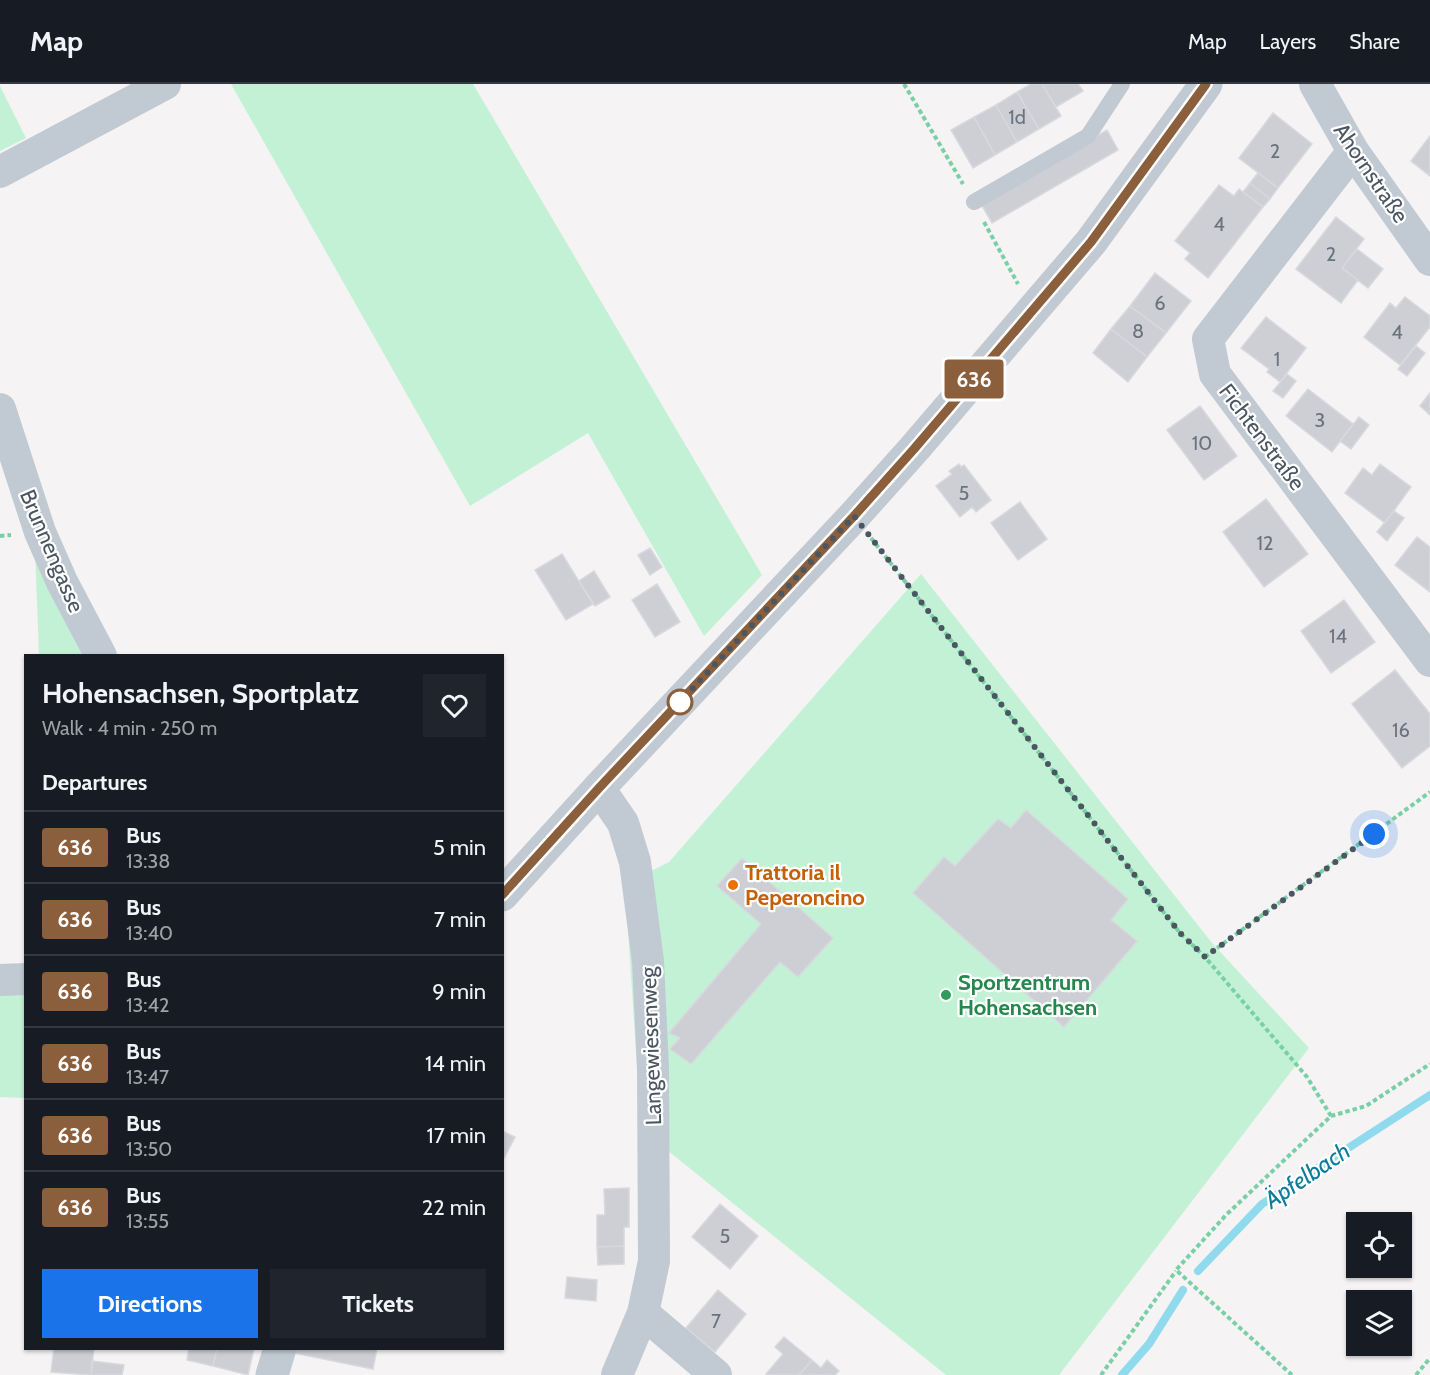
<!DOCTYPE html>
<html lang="en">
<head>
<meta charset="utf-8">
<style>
	:root { --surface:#171b24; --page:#20242c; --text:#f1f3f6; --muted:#9ea1a6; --line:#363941; --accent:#1a73e8 }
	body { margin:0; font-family:Cabin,sans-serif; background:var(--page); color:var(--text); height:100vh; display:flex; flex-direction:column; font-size:22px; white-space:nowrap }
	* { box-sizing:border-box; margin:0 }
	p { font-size:20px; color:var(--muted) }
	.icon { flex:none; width:33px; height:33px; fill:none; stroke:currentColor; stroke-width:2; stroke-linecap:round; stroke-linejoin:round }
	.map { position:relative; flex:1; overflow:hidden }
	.side { position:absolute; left:24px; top:570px; width:480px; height:696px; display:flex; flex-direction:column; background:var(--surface); border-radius:0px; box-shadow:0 2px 4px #0004 }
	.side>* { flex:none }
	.badge { padding:0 12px; border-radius:4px; font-size:21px; line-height:39px }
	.fabs { position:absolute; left:1346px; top:1128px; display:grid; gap:12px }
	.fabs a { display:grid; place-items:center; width:66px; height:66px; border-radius:0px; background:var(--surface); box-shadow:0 2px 4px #0004; font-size:30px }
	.you { position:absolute; width:30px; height:30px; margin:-15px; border:4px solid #fff; border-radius:50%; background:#1a73e8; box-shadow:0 0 0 9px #1a73e833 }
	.map>.badge { position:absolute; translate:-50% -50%; box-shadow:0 0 0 3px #fff }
	h2 { padding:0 18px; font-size:22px; line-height:54px }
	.round { display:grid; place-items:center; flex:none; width:63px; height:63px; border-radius:0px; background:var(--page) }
	.overview { display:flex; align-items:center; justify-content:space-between; height:102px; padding:0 18px }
	h1 { font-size:28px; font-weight:700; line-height:45px }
	.action { display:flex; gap:12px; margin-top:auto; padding:12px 18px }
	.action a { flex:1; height:69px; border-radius:0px; background:var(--accent); color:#fff; font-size:24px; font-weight:700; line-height:69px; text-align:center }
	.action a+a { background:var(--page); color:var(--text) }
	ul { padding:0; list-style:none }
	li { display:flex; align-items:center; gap:18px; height:72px; padding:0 18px; border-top:2px solid var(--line) }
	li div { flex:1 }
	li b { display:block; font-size:22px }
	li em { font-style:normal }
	li .badge { min-width:66px; font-weight:700; text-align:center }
	header { display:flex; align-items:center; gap:36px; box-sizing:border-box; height:84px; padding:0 30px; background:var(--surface); border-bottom:2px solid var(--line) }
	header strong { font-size:28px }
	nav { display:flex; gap:33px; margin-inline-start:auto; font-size:21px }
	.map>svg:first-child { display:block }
</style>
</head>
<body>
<header>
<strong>Map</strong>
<nav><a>Map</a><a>Layers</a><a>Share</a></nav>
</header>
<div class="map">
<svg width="1430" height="1291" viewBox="0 0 1430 1291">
	<rect width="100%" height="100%" fill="#f5f3f3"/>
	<!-- green -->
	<path fill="#c3f1d5" d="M231 0H473L762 491 704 552 588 349 470 422Z
		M0 2 26 54 0 67Z
		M35 465 92 571H39Z
		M921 490 1212 859 1309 964 1059 1291H946L641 1045 625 800 669 778Z
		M25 886V1014L0 1013V887Z"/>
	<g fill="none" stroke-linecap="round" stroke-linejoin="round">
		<!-- stream -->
		<path stroke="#90daee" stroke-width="8" d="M1198 1187 1262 1120 1430 1011
			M1122 1291 1149 1260 1183 1206"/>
	</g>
	<!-- building -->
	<path fill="#cdcfd5" stroke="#d7d9de" stroke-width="1.5" d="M1031 0H1042L1061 32 1039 45 1017 8Z
		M1042 0H1078L1083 7 1056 23Z
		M1017 8 1039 45 1017 58 996 21Z
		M996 21 1017 58 995 71 974 33Z
		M1273 29 1312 60 1278 104 1239 74Z
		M974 33 995 71 973 84 951 46Z
		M1107 46 1118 66 992 139 981 120Z
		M1430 52V92L1411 77Z
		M1258 89 1278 104 1270 115 1250 99Z
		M1250 99 1270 115 1263 123 1243 108Z
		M1219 101 1234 112 1239 105 1263 123 1208 194 1185 175 1190 169 1175 157Z
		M1336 133 1364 155 1342 184 1358 196 1341 219 1296 185Z
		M1357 165 1383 185 1368 204 1342 184Z
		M1155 189 1191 217 1166 249 1130 222Z
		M1405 213 1430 232V243L1400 281 1364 253 1390 219 1396 224Z
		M1130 222 1166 249 1147 273 1111 245Z
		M1266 233 1306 264 1280 298 1267 288 1269 285 1241 264Z
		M1111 245 1147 273 1128 298 1093 269Z
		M1416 262 1425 269 1407 292 1398 285Z
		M1287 290 1296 297 1283 314 1273 307Z
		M1308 305 1353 340 1332 368 1286 332Z
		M1430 309V331L1420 322Z
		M1200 322 1237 372 1204 396 1167 346Z
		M1359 333 1369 341 1351 365 1340 357Z
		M959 380 961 383 964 381 991 416 976 428 972 423 960 433 936 402 952 390 949 387Z
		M1380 380 1411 403 1385 439 1345 409 1363 384 1372 391Z
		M1266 415 1308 470 1264 503 1223 448Z
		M1020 418 1047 455 1018 476 991 439Z
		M1394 427 1404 434 1387 457 1377 448Z
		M1417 453 1430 463V508L1395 481Z
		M650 464 662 483 650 491 638 471Z
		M562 470 593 520 566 536 535 486Z
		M594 487 610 513 595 522 579 497Z
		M657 500 680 538 655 553 632 516Z
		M1344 516 1375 558 1331 589 1301 547Z
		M1395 586 1430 630V662L1402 684 1352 620Z
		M1026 726 1128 815 1111 836 1137 857 1064 943 913 809 944 773 955 782 998 735 1011 744Z
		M742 774 833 854 798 893 780 878 691 980 670 965 680 954 669 949 761 840 717 802Z
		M502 1047 515 1053 502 1078Z
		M629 1104V1143H624V1162L597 1163V1131H605L604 1105Z
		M720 1120 758 1152 730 1185 692 1153Z
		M624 1162V1180L598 1181 597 1163Z
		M567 1193 597 1196 596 1217 565 1214Z
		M718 1206 746 1230 715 1268 686 1244Z
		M784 1253 812 1276 799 1291H768L766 1290 783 1270 775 1263Z
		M54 1264H94L91 1291 51 1288Z
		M189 1264H217L213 1282 187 1276Z
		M217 1264H254L248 1291 213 1282Z
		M295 1264H377L373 1285 294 1269Z
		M812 1276 821 1284 827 1276 839 1287 835 1291H799Z
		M92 1277 124 1281 122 1291H91Z"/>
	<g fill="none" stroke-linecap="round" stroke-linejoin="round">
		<!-- path -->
		<path stroke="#7ad0a6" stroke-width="4" stroke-dasharray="4.5 3" stroke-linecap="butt" d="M904 0 963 100
			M984 138 1018 200
			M0 452 11 451
			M871 454 1180 849 1205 873 1307 993 1331 1032
			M1205 873 1430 708
			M1101 1291 1176 1187
			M1292 1291 1176 1186 1226 1131 1331 1032 1366 1022 1430 980
			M1416 1291 1430 1274"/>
		<!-- service -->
		<path stroke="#c1cad2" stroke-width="16" d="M974 118 1088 52 1122 0"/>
		<!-- minor -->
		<path stroke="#c1cad2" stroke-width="32" d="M1315 0 1353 67 1430 176
			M1353 67 1208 255 1215 290 1430 577
			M0 88 165 0
			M0 325 40 448 62 498 101 572
			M599 704 623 739 635 778 648 877 653 984 654 1177 643 1229 617 1291
			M0 896 26 895
			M643 1229 716 1291"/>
		<!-- tertiary -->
		<path stroke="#c1cad2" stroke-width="33" d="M502 811 599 704 854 432 914 365 1091 158 1206 0
			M272 1291 280 1264"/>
	</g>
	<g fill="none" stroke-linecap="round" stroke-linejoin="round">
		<!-- line casing -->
		<g stroke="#fff" stroke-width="14">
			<path id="line" d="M502 811 599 704 854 432 914 365 1091 158 1206 0"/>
		</g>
		<!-- line -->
		<use href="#line" stroke="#8b5e3c" stroke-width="9"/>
		<!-- walk -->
		<path stroke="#4a5661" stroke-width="6" stroke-dasharray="0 10.8" d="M680 618 679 619 854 432 1180 849 1205 873 1374 750"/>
	</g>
	<!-- markers -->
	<circle fill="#fff" stroke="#8b5e3c" stroke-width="3" cx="680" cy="618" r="12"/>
	<circle fill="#e8710a" stroke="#fff" stroke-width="2" cx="733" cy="801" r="6"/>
	<circle fill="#2e9e5b" stroke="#fff" stroke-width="2" cx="946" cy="911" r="6"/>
	<g text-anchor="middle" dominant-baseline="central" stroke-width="4.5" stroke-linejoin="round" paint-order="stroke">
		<!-- number labels -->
		<g font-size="20" fill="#6b747e">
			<text x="1017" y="33">1d</text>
			<text x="1275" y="67">2</text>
			<text x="1219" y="140">4</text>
			<text x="1331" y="170">2</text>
			<text x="1160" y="219">6</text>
			<text x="1138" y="247">8</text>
			<text x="1397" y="248">4</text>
			<text x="1277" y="275">1</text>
			<text x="1320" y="336">3</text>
			<text x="1202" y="359">10</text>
			<text x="964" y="409">5</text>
			<text x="1265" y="459">12</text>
			<text x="1338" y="552">14</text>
			<text x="1401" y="646">16</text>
			<text x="725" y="1152">5</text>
			<text x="716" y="1237">7</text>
		</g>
		<!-- street labels -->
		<g font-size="22" fill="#4a5661" stroke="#fff">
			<text transform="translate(1371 89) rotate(56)">Ahornstraße</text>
			<text transform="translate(1262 353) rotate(53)">Fichtenstraße</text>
			<text transform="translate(52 467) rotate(67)">Brunnengasse</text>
			<text transform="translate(651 962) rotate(-92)">Langewiesenweg</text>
		</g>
		<!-- food labels -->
		<g font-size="22" font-weight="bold" fill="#c56008" stroke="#fff" text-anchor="start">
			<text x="745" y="788">Trattoria il<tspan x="745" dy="25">Peperoncino</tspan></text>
		</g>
		<!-- leisure labels -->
		<g font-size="22" font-weight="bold" fill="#27864d" stroke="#fff" text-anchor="start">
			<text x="958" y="898">Sportzentrum<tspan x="958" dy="25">Hohensachsen</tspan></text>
		</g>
		<!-- water labels -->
		<g font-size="24" font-style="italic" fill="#0c7c9b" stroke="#fff">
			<text transform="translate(1307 1091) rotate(-34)">Äpfelbach</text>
		</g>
	</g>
</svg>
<div class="fabs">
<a><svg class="icon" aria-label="locate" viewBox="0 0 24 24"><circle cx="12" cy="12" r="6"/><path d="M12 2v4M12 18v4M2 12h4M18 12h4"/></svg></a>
<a><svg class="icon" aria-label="layers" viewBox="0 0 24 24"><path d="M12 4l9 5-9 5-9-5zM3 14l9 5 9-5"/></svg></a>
</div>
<div class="you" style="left:1374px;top:750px"></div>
<b class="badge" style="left:974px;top:295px;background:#8b5e3c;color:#fff">636</b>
<section class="side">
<div class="overview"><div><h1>Hohensachsen, Sportplatz</h1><p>Walk · 4 min · 250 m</p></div><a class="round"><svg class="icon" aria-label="heart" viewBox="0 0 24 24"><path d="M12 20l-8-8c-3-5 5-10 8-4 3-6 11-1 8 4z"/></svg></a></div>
<h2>Departures</h2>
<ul>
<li><span class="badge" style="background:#8b5e3c;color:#fff">636</span><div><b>Bus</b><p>13:38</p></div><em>5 min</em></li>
<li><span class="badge" style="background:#8b5e3c;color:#fff">636</span><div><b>Bus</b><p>13:40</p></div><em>7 min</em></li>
<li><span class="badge" style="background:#8b5e3c;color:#fff">636</span><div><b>Bus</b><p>13:42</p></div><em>9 min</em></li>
<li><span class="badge" style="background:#8b5e3c;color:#fff">636</span><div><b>Bus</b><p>13:47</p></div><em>14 min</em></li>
<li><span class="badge" style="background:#8b5e3c;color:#fff">636</span><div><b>Bus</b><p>13:50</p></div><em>17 min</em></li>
<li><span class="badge" style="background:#8b5e3c;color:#fff">636</span><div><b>Bus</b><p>13:55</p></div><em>22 min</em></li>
</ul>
<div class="action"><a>Directions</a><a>Tickets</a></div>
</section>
</div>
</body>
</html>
